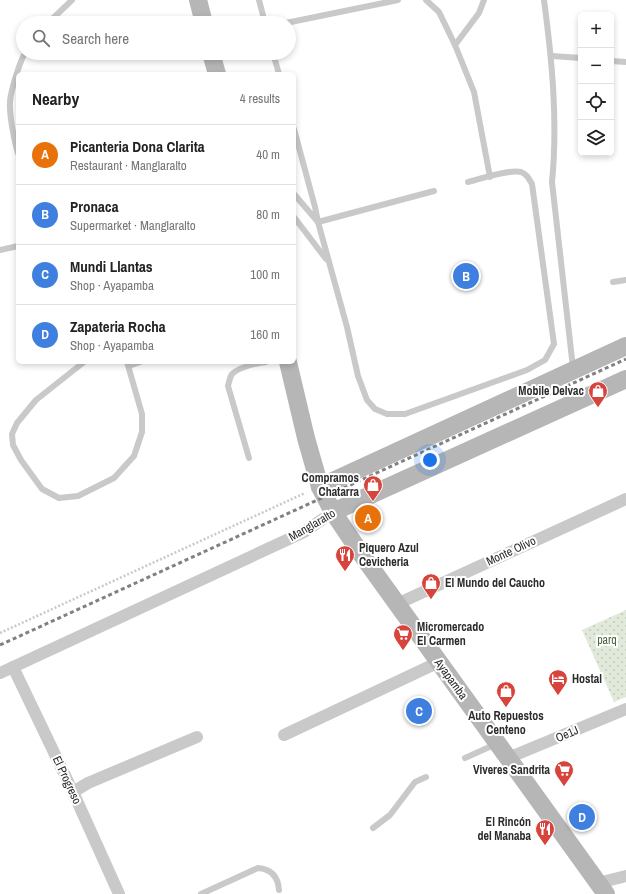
<!DOCTYPE html>
<meta charset="utf-8">
<style>
:root{--surface:#fff;--page:#f6f6f6;--text:#222;--muted:#767676;--line:#e0e0e0;--accent:#7c3aed}
body{margin:0;font-family:"Archivo Narrow",sans-serif;background:var(--page);color:var(--text)}
.controls{position:absolute;right:12px;top:12px;display:grid;overflow:hidden;border-radius:6px;box-shadow:0 2px 6px #0003}
.controls button{width:36px;height:36px;display:grid;place-items:center;padding:0;border:0;border-bottom:1px solid var(--line);background:var(--surface);color:var(--text);font:20px sans-serif}
.you{position:absolute;left:430px;top:460px;width:14px;height:14px;margin:-10px;border:3px solid #fff;border-radius:50%;background:#1a73e8;box-shadow:0 0 0 6px #1a73e833}
.badge{display:grid;place-items:center;width:26px;height:26px;border-radius:50%;background:var(--accent);color:#fff;font-size:13px;font-weight:700}
.pin{position:absolute;translate:-50% -50%;border:2px solid #fff;box-shadow:0 1px 4px #0006}
.list{margin:0;padding:0;list-style:none}
h2{display:flex;justify-content:space-between;align-items:center;height:52px;margin:0;padding:0 16px;font-size:17px}
h2 small{font-size:13px;font-weight:400;color:var(--muted)}
.list li{display:grid;grid-template-columns:26px 1fr auto;gap:12px;align-items:center;box-sizing:border-box;height:60px;padding:0 16px;border-top:1px solid var(--line)}
.list b{display:block;font-size:15px;white-space:nowrap}
.list p{margin:0;font-size:13px;white-space:nowrap;color:var(--muted)}
.list em{font-size:13px;font-style:normal;color:var(--muted)}
.icon{flex:none;width:22px;height:22px;fill:none;stroke:currentColor;stroke-width:2;stroke-linecap:round;stroke-linejoin:round}
.map{position:relative;flex:none;width:626px;height:894px;overflow:hidden}
.search{position:absolute;background:var(--surface);box-shadow:0 2px 6px #0003;left:16px;top:16px;width:280px;height:44px;display:flex;align-items:center;gap:10px;box-sizing:border-box;padding:0 14px;border-radius:22px;color:var(--muted);font-size:15px}
.panel{position:absolute;background:var(--surface);box-shadow:0 2px 6px #0003;left:16px;top:72px;width:280px;height:292px;border-radius:6px}
.map>svg:first-child{display:block}
.park{fill:url(#park-dots)}
.lines{fill:none;stroke-linecap:round;stroke-linejoin:round}
.path{stroke:#c9c9c9;stroke-width:2.5;stroke-dasharray:2 2;stroke-linecap:butt}
.service{stroke:#c9c9c9;stroke-width:6}
.minor{stroke:#c9c9c9;stroke-width:12}
.secondary{stroke:#b6b6b6;stroke-width:18}
.rail{stroke:#818181;stroke-width:3;stroke-dasharray:4 3;stroke-linecap:butt}
.labels{text-anchor:middle;dominant-baseline:central;stroke-width:4;stroke-linejoin:round;paint-order:stroke}
.poi-label{font-size:12px;font-weight:bold;fill:#2c2c2c;stroke:#fff;text-anchor:end}
.street-label{font-size:12px;fill:#2c2c2c;stroke:#fff}
.park-label{font-size:12px;fill:#4b643e;stroke:#fff}
</style>
<div class="map">
<svg width="626" height="894" viewBox="0 0 626 894">
<defs>
<pattern id="park-dots" width="8" height="8" patternUnits="userSpaceOnUse"><rect width="8" height="8" fill="#e1e9db"/><path d="M2 2h.1M6 6h.1" fill="none" stroke="#c1c8bc" stroke-width="1.8" stroke-linecap="round"/></pattern>
</defs>
<rect width="100%" height="100%" fill="#fff"/>
<polygon class="park" points="626,610 626,697 614,702 582,630"/>
<g class="lines">
<polyline class="path" points="0,633 305,493"/>
<g class="service">
<polyline points="259,0 265,23"/>
<polyline points="426,0 439,12 455,45 474,92 490,177"/>
<path d="M544,0c8,60 14,121 8,182l21,186"/>
<polyline points="48,23 72,0"/>
<polyline points="286,23 398,0"/>
<polyline points="455,45 479,13 484,0"/>
<polyline points="273,53 279,74"/>
<polyline points="552,56 581,58"/>
<polyline points="611,61 626,62"/>
<path d="M294,129l21,78 3,15 29,105 11,49 9,24 8,9 12,5h18l122,-44 18,-10 9,-16 -22,-160c-3,-5 -5,-10 -11,-12 -12,-3 -41,7 -53,10"/>
<path d="M18,153c-4,-13 -9,-39 -8,-52 1,-11 10,-40 15,-48"/>
<polyline points="294,194 318,222 434,191"/>
<polyline points="294,217 326,259"/>
<polyline points="0,250 18,246"/>
<polyline points="613,282 626,280"/>
<polyline points="84,362 36,400 17,423 12,434 13,445 21,460 42,489 59,498 78,496 114,478 134,456 142,432 142,414 127,362"/>
<polyline points="129,366 140,362"/>
<path d="M249,458l-21,-72c1,-4 2,-9 4,-12 7,-7 25,-11 34,-12"/>
<polyline points="465,758 496,744"/>
<polyline points="373,828 390,815 415,782 426,777"/>
<path d="M201,894l57,-26c14,1 20,9 21,22"/>
</g>
<g class="minor">
<polyline points="397,604 626,499"/>
<polyline points="13,667 73,792 119,894"/>
<polyline points="0,673 304,532 333,512"/>
<polyline points="284,735 439,662"/>
<polyline points="508,758 626,709"/>
<polyline points="73,792 88,783 197,737"/>
<polyline points="598,883 626,876"/>
</g>
<g class="secondary">
<polyline points="198,0 204,23"/>
<polyline points="211,53 217,74"/>
<polyline points="288,362 306,438 320,487 333,512 364,558 606,894"/>
<polyline points="320,487 626,346"/>
<polyline points="333,512 626,379"/>
</g>
<polyline class="rail" points="0,645 626,359"/>
</g>
<defs>
<symbol id="shop-pin" viewBox="-11 -11 22 30"><path d="M0 17L-7.5 6A9.5 9.5 0 1 1 7.5 6Z" fill="#d6443c" stroke="#fff"/><path d="M-5-2.5h2.3a2.7 3.5 0 0 1 5.4 0H5L5.5 6h-11ZM-1.5-2.5h3a1.5 2.3 0 0 0-3 0Z" fill="#fff"/></symbol>
<symbol id="restaurant-pin" viewBox="-11 -11 22 30"><path d="M0 17L-7.5 6A9.5 9.5 0 1 1 7.5 6Z" fill="#d6443c" stroke="#fff"/><path d="M-5-6h1v4h1v-4h1v4h1v-4h1v5L-1.5 .5V6h-2V.5L-5-1ZM5-6V6H3V1.5H1.5Q1.5-4 5-6Z" fill="#fff"/></symbol>
<symbol id="supermarket-pin" viewBox="-11 -11 22 30"><path d="M0 17L-7.5 6A9.5 9.5 0 1 1 7.5 6Z" fill="#d6443c" stroke="#fff"/><path d="M-6-5.5h2.5l.6 2H6L4.5 2H-2.5L-4.4-4H-6ZM-1.5 3.2a1.3 1.3 0 1 0 .1 0ZM3 3.2a1.3 1.3 0 1 0 .1 0Z" fill="#fff"/></symbol>
<symbol id="hotel-pin" viewBox="-11 -11 22 30"><path d="M0 17L-7.5 6A9.5 9.5 0 1 1 7.5 6Z" fill="#d6443c" stroke="#fff"/><path d="M-6-4.5h1.5V1H6V5H4.5V3h-9V5H-6ZM-4 0a1.8 1.8 0 1 1 3.6 0ZM.5 0V-2.5h3Q6-2.5 6 0Z" fill="#fff"/></symbol>
</defs>
<g fill-rule="evenodd">
<use href="#shop-pin" x="587" y="380" width="22" height="30"/>
<use href="#shop-pin" x="362" y="474" width="22" height="30"/>
<use href="#restaurant-pin" x="334" y="544" width="22" height="30"/>
<use href="#shop-pin" x="420" y="572" width="22" height="30"/>
<use href="#supermarket-pin" x="392" y="623" width="22" height="30"/>
<use href="#hotel-pin" x="547" y="668" width="22" height="30"/>
<use href="#shop-pin" x="495" y="680" width="22" height="30"/>
<use href="#supermarket-pin" x="553" y="759" width="22" height="30"/>
<use href="#restaurant-pin" x="534" y="818" width="22" height="30"/>
</g>
<g class="labels">
<g class="poi-label">
<text x="584" y="391">Mobile Delvac</text>
<text x="359" y="478">Compramos<tspan x="359" dy="14">Chatarra</tspan></text>
<text x="359" y="548" text-anchor="start">Piquero Azul<tspan x="359" dy="14">Cevicheria</tspan></text>
<text x="445" y="583" text-anchor="start">El Mundo del Caucho</text>
<text x="417" y="627" text-anchor="start">Micromercado<tspan x="417" dy="14">El Carmen</tspan></text>
<text x="572" y="679" text-anchor="start">Hostal</text>
<text x="506" y="716" text-anchor="middle">Auto Repuestos<tspan x="506" dy="14">Centeno</tspan></text>
<text x="550" y="770">Viveres Sandrita</text>
<text x="531" y="822">El Rincón<tspan x="531" dy="14">del Manaba</tspan></text>
</g>
<g class="street-label">
<text transform="translate(312 525) rotate(-30)">Manglaralto</text>
<text transform="translate(511 551) rotate(-25)">Monte Olivo</text>
<text transform="translate(451 679) rotate(54)">Ayapamba</text>
<text transform="translate(567 734) rotate(-23)">Oe1J</text>
<text transform="translate(67 780) rotate(65)">El Progreso</text>
</g>
<g class="park-label">
<text x="607" y="640">parq</text>
</g>
</g>
</svg>
<div class="controls">
<button>+</button>
<button>−</button>
<button><svg class="icon" aria-label="locate" viewBox="0 0 24 24"><circle cx="12" cy="12" r="6"/><path d="M12 2v4M12 18v4M2 12h4M18 12h4"/></svg></button>
<button><svg class="icon" aria-label="layers" viewBox="0 0 24 24"><path d="M12 4l9 5-9 5-9-5zM3 14l9 5 9-5"/></svg></button>
</div>
<div class="you"></div>
<div class="pin badge" style="left:368px;top:518px;background:#e8710a">A</div>
<div class="pin badge" style="left:466px;top:276px;background:#3f7fe0">B</div>
<div class="pin badge" style="left:419px;top:711px;background:#3f7fe0">C</div>
<div class="pin badge" style="left:582px;top:817px;background:#3f7fe0">D</div>
<div class="search"><svg class="icon" aria-label="search" viewBox="0 0 24 24"><circle cx="10" cy="10" r="6"/><path d="M15 15l6 6"/></svg>Search here</div>
<section class="panel">
<h2>Nearby<small>4 results</small></h2>
<ul class="list">
<li><span class="badge" style="background:#e8710a">A</span><div><b>Picanteria Dona Clarita</b><p>Restaurant · Manglaralto</p></div><em>40 m</em></li>
<li><span class="badge" style="background:#3f7fe0">B</span><div><b>Pronaca</b><p>Supermarket · Manglaralto</p></div><em>80 m</em></li>
<li><span class="badge" style="background:#3f7fe0">C</span><div><b>Mundi Llantas</b><p>Shop · Ayapamba</p></div><em>100 m</em></li>
<li><span class="badge" style="background:#3f7fe0">D</span><div><b>Zapateria Rocha</b><p>Shop · Ayapamba</p></div><em>160 m</em></li>
</ul>
</section>
</div>
